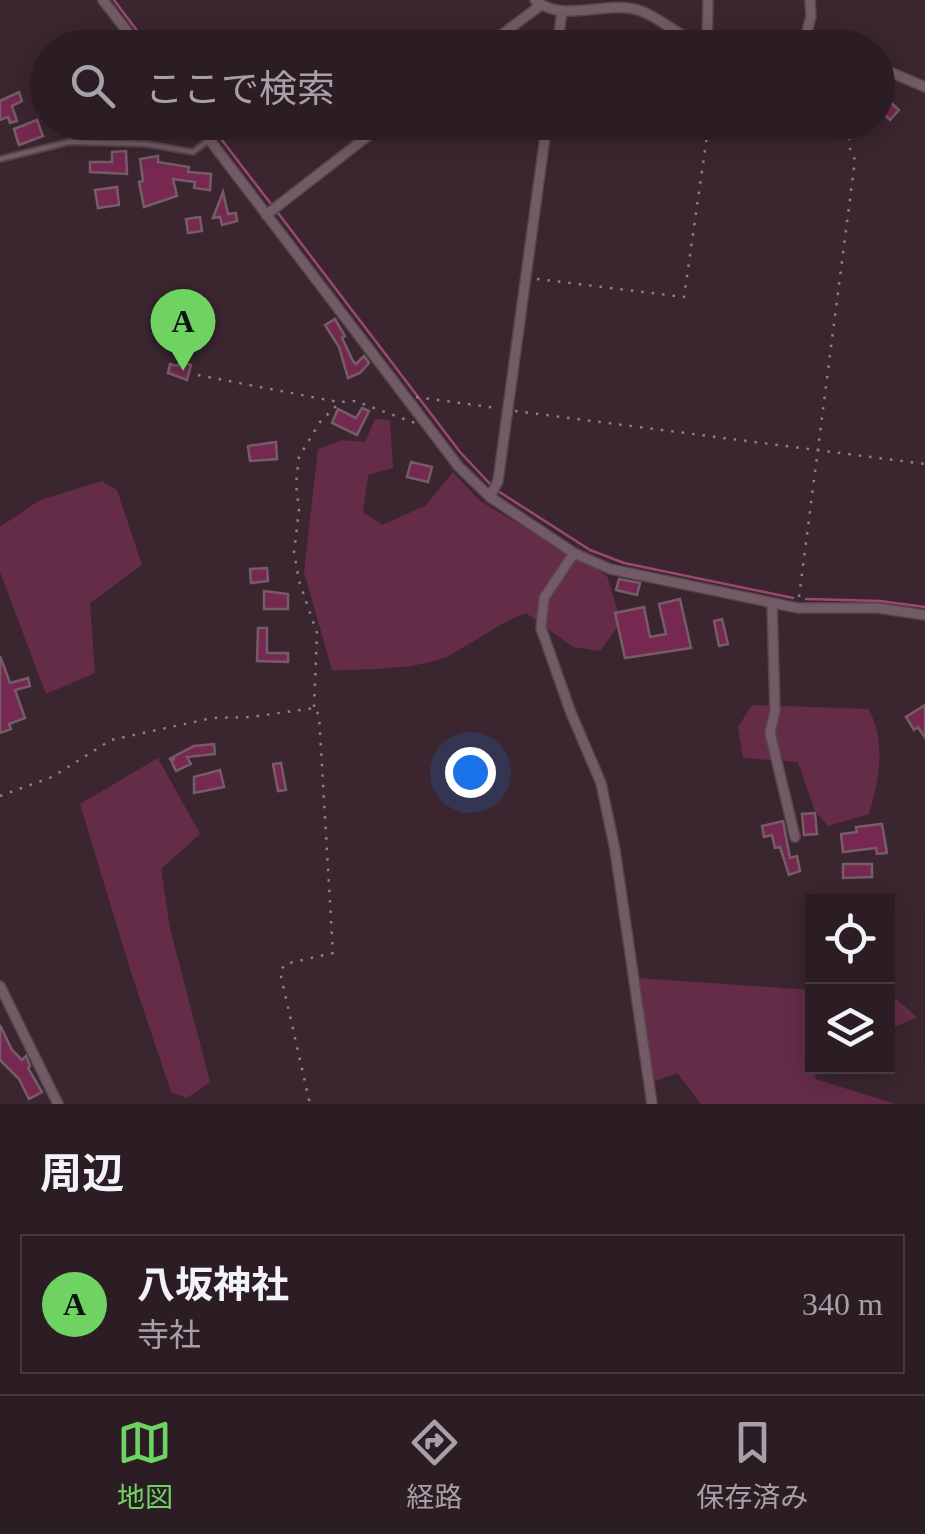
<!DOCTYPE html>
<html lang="ja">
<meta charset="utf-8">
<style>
:root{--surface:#2c1c23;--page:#34252b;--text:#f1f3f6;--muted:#a6a1a6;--line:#483a41;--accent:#6ed360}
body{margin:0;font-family:"Times New Roman","Noto Sans JP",serif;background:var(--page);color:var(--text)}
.controls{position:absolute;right:30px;bottom:30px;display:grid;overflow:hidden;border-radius:0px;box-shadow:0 5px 25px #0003}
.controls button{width:90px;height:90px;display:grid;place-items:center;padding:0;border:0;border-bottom:2px solid var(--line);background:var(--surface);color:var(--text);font:50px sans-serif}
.you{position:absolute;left:470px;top:772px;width:35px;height:35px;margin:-25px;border:8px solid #fff;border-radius:50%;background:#1a73e8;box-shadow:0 0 0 15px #1a73e833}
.badge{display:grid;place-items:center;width:65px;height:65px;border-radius:50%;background:var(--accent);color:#111;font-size:32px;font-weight:700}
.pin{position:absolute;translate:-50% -82px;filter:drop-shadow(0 2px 5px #0008)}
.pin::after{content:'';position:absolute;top:52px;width:35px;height:30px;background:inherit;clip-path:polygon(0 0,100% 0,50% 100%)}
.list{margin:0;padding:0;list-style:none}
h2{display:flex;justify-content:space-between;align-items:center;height:130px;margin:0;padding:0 40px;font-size:42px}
h2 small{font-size:32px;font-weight:400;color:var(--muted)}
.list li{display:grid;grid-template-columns:65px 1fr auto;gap:30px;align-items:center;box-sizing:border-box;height:140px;margin:0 20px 20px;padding:0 20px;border:2px solid var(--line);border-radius:0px}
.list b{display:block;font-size:38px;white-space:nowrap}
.list p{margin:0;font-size:32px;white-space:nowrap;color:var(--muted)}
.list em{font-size:32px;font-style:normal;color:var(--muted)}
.icon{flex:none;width:55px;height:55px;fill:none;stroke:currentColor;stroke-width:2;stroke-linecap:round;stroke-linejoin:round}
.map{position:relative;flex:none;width:925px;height:1104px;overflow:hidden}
.search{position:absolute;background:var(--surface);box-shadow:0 5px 25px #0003;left:30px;right:30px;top:30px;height:110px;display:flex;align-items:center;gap:25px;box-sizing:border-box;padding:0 35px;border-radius:55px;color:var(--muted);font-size:38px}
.sheet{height:290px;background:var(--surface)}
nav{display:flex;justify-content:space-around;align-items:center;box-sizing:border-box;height:140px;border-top:2px solid var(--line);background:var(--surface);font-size:28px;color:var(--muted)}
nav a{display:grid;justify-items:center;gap:5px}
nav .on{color:var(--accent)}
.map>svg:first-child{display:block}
.green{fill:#652c48}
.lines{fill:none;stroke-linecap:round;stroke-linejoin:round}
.stream{stroke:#9a4871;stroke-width:2.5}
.building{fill:#762851;stroke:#755d67;stroke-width:2.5}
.service-casing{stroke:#56454c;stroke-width:8}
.minor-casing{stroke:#56454c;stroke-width:12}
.path{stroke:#907f86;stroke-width:2.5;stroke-dasharray:2.5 8;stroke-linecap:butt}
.service{stroke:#735b65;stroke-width:4}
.minor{stroke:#735b65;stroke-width:9}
</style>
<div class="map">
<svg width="925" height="1104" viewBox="0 0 925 1104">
<rect width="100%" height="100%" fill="#3b262f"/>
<g class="green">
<path d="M375,419l15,1 3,48 -25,7 -5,37 19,13 43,-19 28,-34 27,29 127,75 14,46 -21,29 -27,-4 -47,-34c-28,10 -49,28 -76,42 -25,14 -89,15 -118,15l-28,-98 14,-123 24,-9 23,2z"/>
<polygon points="102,481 117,490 142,565 90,603 95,673 46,694 0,572 0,527 40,500"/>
<path d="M752,705l116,4c19,32 11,71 1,105l-41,12 -13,-15 -17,-49 -55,-4 -5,-31z"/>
<polygon points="158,758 200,834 161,869 170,928 210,1082 187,1098 171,1092 130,969 80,804"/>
<polygon points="638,978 812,990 812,1066 816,1079 895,1104 701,1104 677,1073 651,1083"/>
<polygon points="888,997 895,998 917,1017 888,1030"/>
</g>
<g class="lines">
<g class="stream">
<polyline points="114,0 150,48"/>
<polyline points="208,122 271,204"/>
<polyline points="278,213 460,452 492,486"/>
<polyline points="498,491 590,550 624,563 793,598"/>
<polyline points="806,599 880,601 925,607"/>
</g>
</g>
<g class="building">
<polygon points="19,92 22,101 12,106 17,121 10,123 8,117 0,120 0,101"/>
<polygon points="887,99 899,110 890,120 878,108"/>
<polygon points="37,120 43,136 19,145 14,129"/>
<polygon points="99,122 106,122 106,127 125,132 125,138 97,133"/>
<polygon points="126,151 127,174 90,172 90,162 112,162 112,152"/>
<polygon points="158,156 158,162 189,167 188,172 211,174 210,190 194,188 195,182 173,179 177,196 144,207 139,182 143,181 140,159"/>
<polygon points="117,187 119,205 98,208 95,190"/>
<polygon points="223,192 228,214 236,213 237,221 222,225 220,217 213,218"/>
<polygon points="200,217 202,231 188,233 186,219"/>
<polygon points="335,319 345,336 342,338 353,361 356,364 364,356 369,363 360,373 348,378 339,347 325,325"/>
<polygon points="179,362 191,365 187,380 168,373 170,364 178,366"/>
<polygon points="362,408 369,411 357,435 332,423 338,409 356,418"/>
<polygon points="276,442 277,459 250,461 248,446"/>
<polygon points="411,462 432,467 428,482 407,477"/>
<polygon points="267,568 268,581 251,583 250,569"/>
<polygon points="619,579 640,583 637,595 616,590"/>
<polygon points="264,591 288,594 288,609 264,609"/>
<polygon points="680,599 691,648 625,658 615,613 644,607 650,637 666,634 659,604"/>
<polygon points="722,619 728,644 719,646 714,621"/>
<polygon points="258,628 267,628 267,653 288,653 288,662 257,661"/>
<polygon points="0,656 10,683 28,678 30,686 15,690 25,718 9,724 11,729 0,733"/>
<polygon points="925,705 925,738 918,727 914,730 906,717"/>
<polygon points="214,744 215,754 187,757 191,764 176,771 171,760 175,759 169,759 194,746"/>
<polygon points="281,763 286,790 278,791 273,764"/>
<polygon points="220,770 224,787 194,793 194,777"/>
<polygon points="815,813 817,834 804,835 802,814"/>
<polygon points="783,821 790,858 797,856 800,871 789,875 780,847 775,848 772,835 764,837 762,826"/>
<polygon points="882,824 887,853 877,854 876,848 843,852 841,834 857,832 856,827"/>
<polygon points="843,864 872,864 872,877 843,878"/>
<polygon points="0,1025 12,1050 22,1060 26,1056 30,1066 28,1068 42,1092 29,1099 19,1079 0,1060"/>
</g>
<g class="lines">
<defs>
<polyline id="service" points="0,159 69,142 146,144 193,152 209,140"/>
<g id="minor">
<polyline points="103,0 140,48"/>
<path d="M535,0c28,24 70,0 103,10 23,7 44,30 71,38"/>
<polyline points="707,47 708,0"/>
<polyline points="484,48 541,5"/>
<polyline points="557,48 562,11"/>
<polyline points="803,48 811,16 810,0"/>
<polyline points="878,67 925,87"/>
<polyline points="196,122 459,467 490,497 574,553 610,569 798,608 878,608 925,615"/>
<polyline points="266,215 386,122"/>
<polyline points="490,497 498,481 547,122"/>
<polyline points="574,553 544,598 541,628 571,713 601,783 615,850 652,1104"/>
<polyline points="772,603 775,711 770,733 795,837"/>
<polyline points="0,986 58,1104"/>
</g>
</defs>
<use href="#service" class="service-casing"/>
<use href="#minor" class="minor-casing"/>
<g class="path">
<polyline points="537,279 684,297 709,122"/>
<polyline points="198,375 338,402"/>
<polyline points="416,397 497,408"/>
<polyline points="515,411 925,464"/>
<polyline points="799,597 855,160 848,144 853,122"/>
<polyline points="314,707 317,633 299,581 294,552 299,510 296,484 299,457 320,422 340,402 355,401 415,423"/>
<polyline points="0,796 52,777 111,740 212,718 251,717 314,708 319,715 333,953 285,964 280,972 310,1104"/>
</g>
<use href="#service" class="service"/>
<use href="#minor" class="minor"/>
</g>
</svg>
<div class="controls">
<button><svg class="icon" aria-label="locate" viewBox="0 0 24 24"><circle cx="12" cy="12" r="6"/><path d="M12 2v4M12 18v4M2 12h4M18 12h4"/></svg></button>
<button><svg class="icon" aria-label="layers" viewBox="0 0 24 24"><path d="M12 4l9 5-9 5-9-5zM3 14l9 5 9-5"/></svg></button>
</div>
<div class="you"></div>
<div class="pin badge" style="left:183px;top:371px">A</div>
<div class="search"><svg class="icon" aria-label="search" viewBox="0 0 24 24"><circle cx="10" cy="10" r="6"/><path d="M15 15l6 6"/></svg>ここで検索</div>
</div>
<section class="sheet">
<h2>周辺<small></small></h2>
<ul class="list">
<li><span class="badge">A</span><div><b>八坂神社</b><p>寺社</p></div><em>340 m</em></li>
</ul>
</section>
<nav>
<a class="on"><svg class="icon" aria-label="map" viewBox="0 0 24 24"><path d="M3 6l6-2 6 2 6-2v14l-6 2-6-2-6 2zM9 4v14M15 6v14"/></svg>地図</a>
<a><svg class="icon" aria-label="directions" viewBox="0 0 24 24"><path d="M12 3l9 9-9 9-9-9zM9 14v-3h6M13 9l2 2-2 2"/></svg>経路</a>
<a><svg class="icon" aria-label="saved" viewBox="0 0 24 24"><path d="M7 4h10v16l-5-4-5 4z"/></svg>保存済み</a>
</nav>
